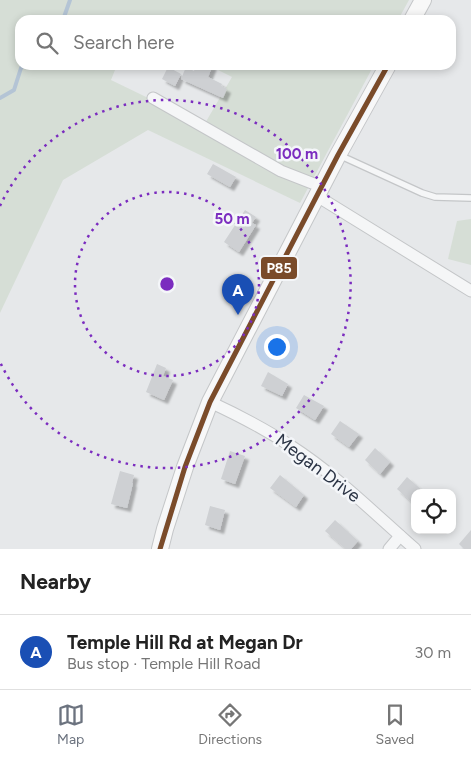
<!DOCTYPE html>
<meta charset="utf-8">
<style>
:root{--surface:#fff;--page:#f2f2f2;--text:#222;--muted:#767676;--line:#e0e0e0;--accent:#6c737f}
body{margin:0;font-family:Figtree,sans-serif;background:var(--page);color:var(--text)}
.controls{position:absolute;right:15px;bottom:15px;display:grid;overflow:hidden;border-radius:10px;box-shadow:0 2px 8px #0003}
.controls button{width:45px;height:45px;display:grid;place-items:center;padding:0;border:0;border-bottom:1px solid var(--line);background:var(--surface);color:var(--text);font:25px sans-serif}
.you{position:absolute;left:276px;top:346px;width:18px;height:18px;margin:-12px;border:4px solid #fff;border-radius:50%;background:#1a73e8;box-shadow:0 0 0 8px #1a73e833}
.badge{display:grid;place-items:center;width:32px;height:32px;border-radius:50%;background:var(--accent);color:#fff;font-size:16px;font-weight:700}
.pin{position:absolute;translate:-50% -41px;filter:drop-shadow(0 1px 2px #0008)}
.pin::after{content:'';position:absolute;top:26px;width:18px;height:15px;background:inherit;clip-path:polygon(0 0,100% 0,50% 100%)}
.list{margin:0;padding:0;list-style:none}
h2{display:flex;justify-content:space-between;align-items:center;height:65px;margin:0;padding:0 20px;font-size:21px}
h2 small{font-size:16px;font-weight:400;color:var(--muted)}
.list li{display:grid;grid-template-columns:32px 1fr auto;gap:15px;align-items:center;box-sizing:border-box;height:75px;padding:0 20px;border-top:1px solid var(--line)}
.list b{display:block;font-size:19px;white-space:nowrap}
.list p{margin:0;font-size:16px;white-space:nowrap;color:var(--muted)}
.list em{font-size:16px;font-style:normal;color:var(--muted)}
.icon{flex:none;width:28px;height:28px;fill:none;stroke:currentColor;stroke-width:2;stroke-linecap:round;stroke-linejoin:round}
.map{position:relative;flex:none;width:471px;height:549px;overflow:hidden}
.search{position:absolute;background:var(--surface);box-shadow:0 2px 8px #0003;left:15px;right:15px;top:15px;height:55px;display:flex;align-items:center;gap:12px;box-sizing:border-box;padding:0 18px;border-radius:15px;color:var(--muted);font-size:19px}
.sheet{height:140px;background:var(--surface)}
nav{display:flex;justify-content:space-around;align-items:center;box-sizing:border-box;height:70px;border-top:1px solid var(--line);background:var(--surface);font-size:14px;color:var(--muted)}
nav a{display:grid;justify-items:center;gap:2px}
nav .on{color:var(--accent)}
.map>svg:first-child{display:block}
.green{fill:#d6ded6}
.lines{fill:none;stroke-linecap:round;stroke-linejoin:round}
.stream{stroke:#b4c4d5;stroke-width:4}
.building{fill:#ced0d3;filter:url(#shadow)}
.lane-casing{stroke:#c4c6c8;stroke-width:8}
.street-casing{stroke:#c4c6c8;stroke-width:13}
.secondary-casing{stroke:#c4c6c8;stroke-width:18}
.lane{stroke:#f5f6f7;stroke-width:5.5}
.street{stroke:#f5f6f7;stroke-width:11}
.secondary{stroke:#f8f8f8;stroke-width:16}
.bus-1-casing{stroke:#f4f6f9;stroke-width:9}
.bus-1{stroke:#7a4b2a;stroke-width:5}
.ring{fill:none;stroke:#7b2cbf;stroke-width:2.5;stroke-dasharray:2.5 5}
.labels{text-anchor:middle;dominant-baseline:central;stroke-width:5;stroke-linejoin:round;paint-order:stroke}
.street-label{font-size:18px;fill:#2b3445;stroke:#f4f6f9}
.centre{fill:#7b2cbf;stroke:#f4f6f9;stroke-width:2.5}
.ring-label{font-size:15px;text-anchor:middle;font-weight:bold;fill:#7b2cbf;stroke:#f4f6f9;stroke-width:5;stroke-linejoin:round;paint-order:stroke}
.line-badge{stroke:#f4f6f9;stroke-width:2}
.badge-label{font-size:14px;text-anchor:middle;font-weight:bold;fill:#fff}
</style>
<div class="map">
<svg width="471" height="549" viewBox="0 0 471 549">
<defs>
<filter id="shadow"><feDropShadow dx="4" dy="4" stdDeviation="1" flood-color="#0004"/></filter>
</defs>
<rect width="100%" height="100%" fill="#e6e8ea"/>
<g class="green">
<polygon points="0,0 409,0 398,20 20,20 20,65 117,65 111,80 204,125 232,77 208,65 374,65 300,203 148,130 63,180 0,313"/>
<polygon points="471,219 471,265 448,259 457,221"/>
</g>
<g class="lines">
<g class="stream">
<polyline points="63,20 70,0"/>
<polyline points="0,98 14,90 21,68 24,65"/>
</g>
</g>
<g class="building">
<polygon points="196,65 213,65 208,77 222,84 221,86 227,89 223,98 181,79 186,67 194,71"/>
<polygon points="168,67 181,74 175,86 162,79"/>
<polygon points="213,164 236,177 230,187 207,174"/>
<polygon points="245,210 256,217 252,223 256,225 239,252 224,242"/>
<polygon points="157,364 166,368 163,376 173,380 164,400 146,392"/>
<polygon points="268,372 288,384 282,396 261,386"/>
<polygon points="304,395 324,406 315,420 296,408"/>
<polygon points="340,421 359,434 349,447 331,434"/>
<polygon points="375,448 390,462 380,474 365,460"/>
<polygon points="230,451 245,456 235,484 221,479"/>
<polygon points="120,471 134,475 132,483 133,483 127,508 111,504"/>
<polygon points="280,475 304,495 296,507 270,488"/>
<polygon points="407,477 425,493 415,493 415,505 397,489"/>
<polygon points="210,506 225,510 220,530 205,525"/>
<polygon points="335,520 358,541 351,549 346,549 325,531"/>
<polygon points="471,530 471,549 464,549 459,544"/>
</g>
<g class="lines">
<defs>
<polyline id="lane" points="339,155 422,193 435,197 471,198"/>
<g id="street">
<polyline points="153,98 281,171 322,187"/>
<polyline points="317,196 471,291"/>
<path d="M210,402c28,13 55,27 81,44 45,29 84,68 124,103"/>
<polyline points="389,549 400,536"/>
</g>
<g id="secondary">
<polyline points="412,20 423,0"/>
<polyline points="160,549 165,529 185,467 210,402 338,155 388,65"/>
</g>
</defs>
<use href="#lane" class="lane-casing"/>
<use href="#street" class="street-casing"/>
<use href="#secondary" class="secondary-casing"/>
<use href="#lane" class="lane"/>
<use href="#street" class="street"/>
<use href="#secondary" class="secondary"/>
<defs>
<polyline id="bus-1" points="160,549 185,467 210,402 338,155 388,65"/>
</defs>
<use href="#bus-1" class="bus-1-casing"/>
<use href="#bus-1" class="bus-1"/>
</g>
<g class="ring">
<circle cx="167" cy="284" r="92"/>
<path d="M0 206A184 184 0 1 1 0 362"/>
</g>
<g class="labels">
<g class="street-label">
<text transform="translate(318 468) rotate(37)">Megan Drive</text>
</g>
</g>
<circle cx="167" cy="284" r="8" class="centre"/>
<g class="ring-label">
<text x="297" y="159">100 m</text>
<text x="232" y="224">50 m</text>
</g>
<rect class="line-badge" x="260" y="256" width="38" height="24" rx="5" fill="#7a4b2a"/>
<g class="badge-label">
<text x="279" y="273">P85</text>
</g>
</svg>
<div class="controls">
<button><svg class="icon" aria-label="locate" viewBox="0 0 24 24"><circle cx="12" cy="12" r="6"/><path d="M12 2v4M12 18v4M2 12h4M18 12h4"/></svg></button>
</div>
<div class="you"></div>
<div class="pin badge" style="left:238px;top:315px;background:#1a4fb4">A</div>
<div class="search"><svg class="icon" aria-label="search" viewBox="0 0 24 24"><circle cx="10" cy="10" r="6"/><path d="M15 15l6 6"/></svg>Search here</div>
</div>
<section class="sheet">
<h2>Nearby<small></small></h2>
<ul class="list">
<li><span class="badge" style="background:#1a4fb4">A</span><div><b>Temple Hill Rd at Megan Dr</b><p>Bus stop · Temple Hill Road</p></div><em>30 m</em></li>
</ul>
</section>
<nav>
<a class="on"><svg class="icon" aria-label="map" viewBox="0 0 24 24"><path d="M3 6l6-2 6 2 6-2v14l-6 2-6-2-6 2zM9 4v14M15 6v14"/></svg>Map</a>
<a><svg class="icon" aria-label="directions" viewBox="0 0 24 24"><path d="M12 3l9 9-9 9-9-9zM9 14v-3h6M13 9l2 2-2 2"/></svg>Directions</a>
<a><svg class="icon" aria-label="saved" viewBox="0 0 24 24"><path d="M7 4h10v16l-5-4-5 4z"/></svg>Saved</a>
</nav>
